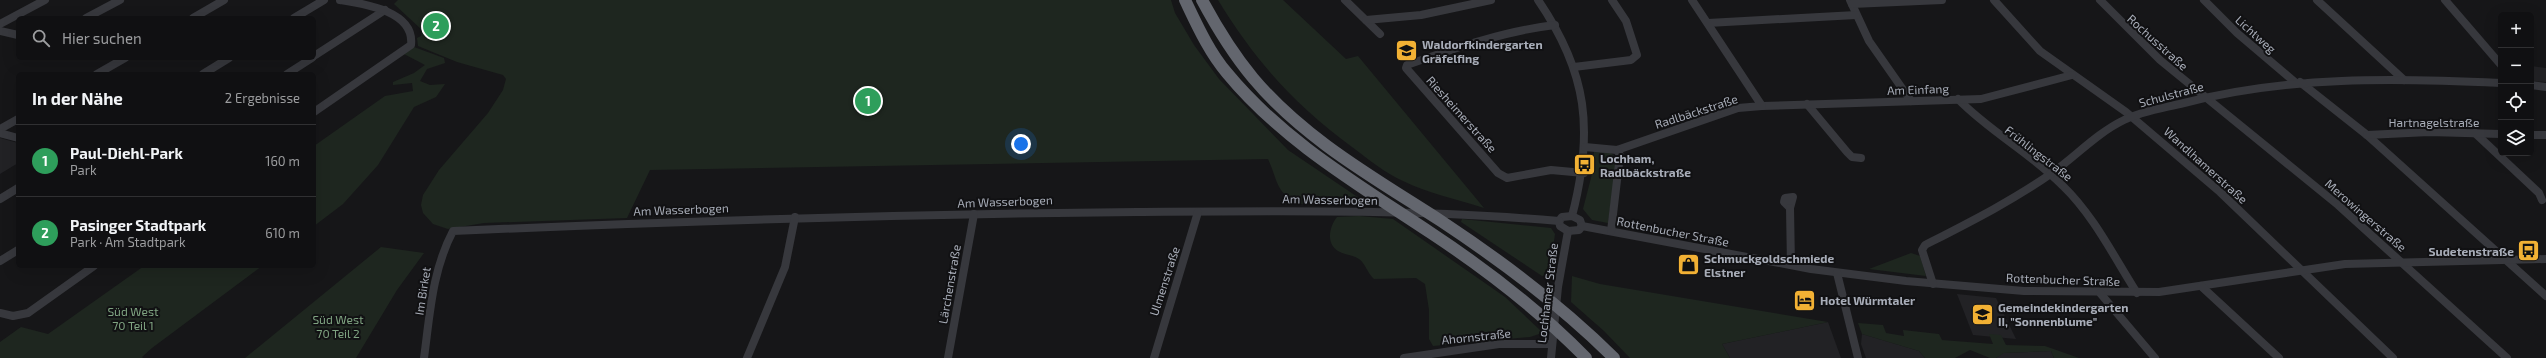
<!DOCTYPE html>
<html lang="de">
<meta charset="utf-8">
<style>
:root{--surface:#101012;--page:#19191b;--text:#f1f3f6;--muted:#9c9d9f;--line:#303032;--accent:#1a73e8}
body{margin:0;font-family:"Exo 2",sans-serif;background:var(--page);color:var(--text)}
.controls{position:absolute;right:12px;top:12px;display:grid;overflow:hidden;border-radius:6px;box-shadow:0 4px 16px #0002}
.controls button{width:36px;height:36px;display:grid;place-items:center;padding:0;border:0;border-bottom:1px solid var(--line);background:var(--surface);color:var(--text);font:20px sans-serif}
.you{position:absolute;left:1021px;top:144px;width:14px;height:14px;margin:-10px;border:3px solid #fff;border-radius:50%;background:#1a73e8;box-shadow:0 0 0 6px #1a73e833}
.badge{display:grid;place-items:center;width:26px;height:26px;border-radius:50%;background:var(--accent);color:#fff;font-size:13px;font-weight:700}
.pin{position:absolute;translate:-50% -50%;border:2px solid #fff;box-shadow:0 1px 4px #0006}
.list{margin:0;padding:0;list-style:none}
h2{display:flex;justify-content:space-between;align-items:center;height:52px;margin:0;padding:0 16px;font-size:17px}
h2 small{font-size:13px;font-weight:400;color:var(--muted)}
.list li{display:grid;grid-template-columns:26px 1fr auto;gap:12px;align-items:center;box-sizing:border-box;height:72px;padding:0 16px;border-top:1px solid var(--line)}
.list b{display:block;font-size:15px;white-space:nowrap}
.list p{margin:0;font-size:13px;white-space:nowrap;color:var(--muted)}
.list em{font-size:13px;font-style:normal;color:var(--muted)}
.icon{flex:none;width:22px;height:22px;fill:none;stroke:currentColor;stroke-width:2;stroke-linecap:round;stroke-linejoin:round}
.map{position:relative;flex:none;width:2546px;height:358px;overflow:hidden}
.search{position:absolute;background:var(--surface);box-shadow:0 4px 16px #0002;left:16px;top:16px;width:300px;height:44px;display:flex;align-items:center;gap:10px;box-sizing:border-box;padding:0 14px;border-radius:6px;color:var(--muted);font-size:15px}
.panel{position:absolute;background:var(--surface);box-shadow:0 4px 16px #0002;left:16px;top:72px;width:300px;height:196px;border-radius:6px}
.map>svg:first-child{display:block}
.built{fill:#222225}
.green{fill:#1e261f}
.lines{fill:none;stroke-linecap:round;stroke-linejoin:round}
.minor{stroke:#37383d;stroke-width:8}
.highway{stroke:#63666e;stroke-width:12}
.labels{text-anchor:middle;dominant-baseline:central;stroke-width:4;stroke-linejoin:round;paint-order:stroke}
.street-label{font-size:12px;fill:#a8adb8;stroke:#111113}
.poi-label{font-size:12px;font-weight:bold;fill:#a8adb8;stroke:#111113;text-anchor:start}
.park-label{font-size:12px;fill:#7fa381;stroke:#111113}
</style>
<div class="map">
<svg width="2546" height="358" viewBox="0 0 2546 358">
<rect width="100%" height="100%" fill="#161618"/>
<g class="built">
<polygon points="2531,66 2546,68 2546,82 2531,81"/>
<polygon points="0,138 18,143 18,163 0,174"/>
<polygon points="1957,294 1996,298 2016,339 1973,335"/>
<polygon points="1828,322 1841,358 1730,358 1722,344"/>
<polygon points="1862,334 1919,351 1925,358 1866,358 1861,344"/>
<polygon points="2051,351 2054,358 1996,358 2003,353"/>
</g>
<g class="green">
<path d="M398,0h773l4,13 19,32 25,34 69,71 77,52 -64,2c-26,-10 -23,-24 -33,-45l-618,11 -23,48 -143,5 -36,6 -15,-5 -10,-11 -2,-8 2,-10 16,-25 49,-57 15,-23 3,-11 -3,-4 -46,-13 -39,-16 -1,-8 4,-2 1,-6 -28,-26z"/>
<path d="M1218,0h65l63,59 12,-3 126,152c-27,-9 -57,-15 -81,-27 -18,-8 -35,-22 -51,-34 -58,-43 -96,-85 -134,-147z"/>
<polygon points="414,47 444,58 445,63 427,69 420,81 430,85 445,84 436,97 414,107 378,165 343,204 314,226 314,146 385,96 413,91 412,83 393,85 393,82 414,73 425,65 404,54"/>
<polygon points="1598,151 1611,153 1617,159 1608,223 1592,220 1583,209 1592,174 1594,152"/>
<path d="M1359,216l34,3 112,78 36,34 -2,3 -9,3 -97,9 -4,-7v-29l-4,-26 -9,-6 -42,1c-7,-6 -8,-15 -15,-20 -6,-4 -14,-4 -21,-8 -12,-7 -9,-24 -1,-34z"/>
<polygon points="1462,219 1551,228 1555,234 1550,269 1546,275 1542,276 1461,222"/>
<polygon points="381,247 424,253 397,290 356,358 245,358"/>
<polygon points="1911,253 1920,256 1926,276 1869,269"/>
<polygon points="144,266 262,266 152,348 142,357 143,358 0,358 0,342 21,327 48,334"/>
<polygon points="1572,276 1600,284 1828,322 1722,344 1730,358 1630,358 1604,331 1571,302"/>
<polygon points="1858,323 1883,325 1886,333 1904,336 1903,330 1939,334 1942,340 1993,344 1989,334 2001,335 2006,345 2045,346 2079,358 2054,358 2051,351 2004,353 1996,358 1990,358 1970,350 1955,358 1925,358 1919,351 1862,334"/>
</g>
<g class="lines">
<g class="minor">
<polyline points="1345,0 1380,34"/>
<path d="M1538,0c50,73 56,131 34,216"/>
<polyline points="1850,0 1869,41 1911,101"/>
<polyline points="1994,0 2040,51 2126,112 2220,192 2393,358"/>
<polyline points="2100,0 2160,60 2338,205 2507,358"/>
<polyline points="2204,0 2237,33 2296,83"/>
<polyline points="2317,0 2404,80"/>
<polyline points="2445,0 2501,65"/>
<polyline points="1852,4 1942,0"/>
<polyline points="86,18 120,0"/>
<polyline points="193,18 224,0"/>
<polyline points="294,18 324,0"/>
<polyline points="1366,20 1421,15 1491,0"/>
<polyline points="1708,23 1856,15"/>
<polyline points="0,24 45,0"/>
<path d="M1555,25c-51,6 -99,23 -148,40l-1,3 92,105 9,5 44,-8 33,3"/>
<polyline points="0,31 18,35"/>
<polyline points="314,56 385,10"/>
<polyline points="1574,67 1631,60 1637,55 1626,21 1612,0"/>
<polyline points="97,74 125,58"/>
<polyline points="203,74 229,58"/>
<polyline points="287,74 312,58"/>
<polyline points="2300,82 2367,135 2546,296"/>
<polyline points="2531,85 2546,87"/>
<path d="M1958,99c32,33 73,54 105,87 31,30 51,71 74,107"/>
<polyline points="1807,104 1847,152 1852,157 1861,158"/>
<polyline points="1762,106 1981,99 2072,75"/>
<path d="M314,112l97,-67c4,-34 -46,-41 -71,-45"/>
<polyline points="0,129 18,119"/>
<polyline points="0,133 18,138"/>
<polyline points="2475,133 2539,193 2542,200"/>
<polyline points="2367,135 2429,132 2501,134"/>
<polyline points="2531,135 2546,135"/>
<polyline points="1585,147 1617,150 1738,108 1762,106 1692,0"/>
<polygon points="1793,197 1790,208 1784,202 1785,198"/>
<polyline points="0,199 18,188"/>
<polyline points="1790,208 1791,265"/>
<polyline points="1559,221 1562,217 1572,216 1580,220 1582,226"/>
<polyline points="1559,221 1560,226 1568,231 1579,230 1582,226"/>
<polyline points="1582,226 1811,269 1906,281 2024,291 2159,292 2345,264 2546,259"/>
<polyline points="1611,231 1620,155 1617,150"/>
<polyline points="0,261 18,250"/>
<polyline points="1837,273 1858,358"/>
<path d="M1933,284l-11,-34 3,-5c43,-22 87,-44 127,-72 24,-17 45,-40 72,-53 18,-9 40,-12 60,-17 104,-27 210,-25 317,-20"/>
<polyline points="2201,286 2279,358"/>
<polyline points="2100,293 2155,358"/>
<polyline points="0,313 13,316 28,313 94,266"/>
<path d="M424,358c6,-44 8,-87 29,-127 228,-10 456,-17 684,-19 141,-1 281,-3 422,9"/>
<polyline points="747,358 785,267 795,217"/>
<polyline points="948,358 974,214"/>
<polyline points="1154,358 1198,212"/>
<polyline points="1404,358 1499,344 1552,344"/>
<polyline points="1551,358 1558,287 1568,231"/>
</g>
<g class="highway">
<path d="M1185,0c12,25 24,52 42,73 56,68 132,112 204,160 56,37 108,77 155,125"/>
<path d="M1202,0c15,28 31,54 51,78 51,61 123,101 188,143 62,41 120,84 173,137"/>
</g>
</g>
<defs>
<symbol id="school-square" viewBox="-11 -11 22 22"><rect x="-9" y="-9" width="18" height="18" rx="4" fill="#f2b134" stroke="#111113"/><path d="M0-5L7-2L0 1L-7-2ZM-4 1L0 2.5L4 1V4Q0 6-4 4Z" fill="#111"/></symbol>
<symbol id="bus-square" viewBox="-11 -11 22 22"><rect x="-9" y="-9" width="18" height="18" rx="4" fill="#f2b134" stroke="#111113"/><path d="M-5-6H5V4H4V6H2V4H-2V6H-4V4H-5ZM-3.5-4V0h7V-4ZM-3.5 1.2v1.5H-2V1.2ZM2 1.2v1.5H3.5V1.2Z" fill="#111"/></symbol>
<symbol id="shop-square" viewBox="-11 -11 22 22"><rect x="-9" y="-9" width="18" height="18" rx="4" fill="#f2b134" stroke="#111113"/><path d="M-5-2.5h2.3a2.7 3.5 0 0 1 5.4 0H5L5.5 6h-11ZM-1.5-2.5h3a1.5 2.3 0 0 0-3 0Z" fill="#111"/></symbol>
<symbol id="hotel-square" viewBox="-11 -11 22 22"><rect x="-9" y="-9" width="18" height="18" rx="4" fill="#f2b134" stroke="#111113"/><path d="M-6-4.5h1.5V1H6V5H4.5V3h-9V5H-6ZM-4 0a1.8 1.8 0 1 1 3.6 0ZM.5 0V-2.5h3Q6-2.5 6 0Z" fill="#111"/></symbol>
</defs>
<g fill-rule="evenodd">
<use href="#school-square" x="1394" y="38" width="25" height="25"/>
<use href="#bus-square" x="1572" y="152" width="25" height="25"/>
<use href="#bus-square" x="2516" y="238" width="25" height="25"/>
<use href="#shop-square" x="1676" y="252" width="25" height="25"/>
<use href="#hotel-square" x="1792" y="288" width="25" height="25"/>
<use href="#school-square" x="1970" y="302" width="25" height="25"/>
</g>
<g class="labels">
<g class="street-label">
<text transform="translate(2256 34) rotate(42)">Lichtweg</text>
<text transform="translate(2158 42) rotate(42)">Rochusstraße</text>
<text transform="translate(1918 89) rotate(-2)">Am Einfang</text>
<text transform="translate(2171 94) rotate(-15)">Schulstraße</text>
<text transform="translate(1696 111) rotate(-18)">Radlbäckstraße</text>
<text transform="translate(1462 114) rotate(48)">Riesheimerstraße</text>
<text x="2434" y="122">Hartnagelstraße</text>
<text transform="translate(2039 153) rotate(38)">Frühlingstraße</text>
<text transform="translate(2206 165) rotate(42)">Wandlhamerstraße</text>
<text transform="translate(1330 199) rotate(1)">Am Wasserbogen</text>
<text transform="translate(1005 201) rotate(-2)">Am Wasserbogen</text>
<text transform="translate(681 209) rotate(-2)">Am Wasserbogen</text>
<text transform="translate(2366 215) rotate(41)">Merowingerstraße</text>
<text transform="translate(1673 231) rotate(11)">Rottenbucher Straße</text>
<text transform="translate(2063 279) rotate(2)">Rottenbucher Straße</text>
<text transform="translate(1164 281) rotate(-72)">Ulmenstraße</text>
<text transform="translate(949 284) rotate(-80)">Lärchenstraße</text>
<text transform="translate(422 291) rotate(-81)">Im Birket</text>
<text transform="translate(1547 293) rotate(-83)">Lochhamer Straße</text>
<text transform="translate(1476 336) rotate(-6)">Ahornstraße</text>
</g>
<g class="poi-label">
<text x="1422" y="44">Waldorfkindergarten<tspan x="1422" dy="14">Gräfelfing</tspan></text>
<text x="1600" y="158">Lochham,<tspan x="1600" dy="14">Radlbäckstraße</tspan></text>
<text x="2514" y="251" text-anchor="end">Sudetenstraße</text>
<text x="1704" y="258">Schmuckgoldschmiede<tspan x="1704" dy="14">Elstner</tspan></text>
<text x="1820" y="300">Hotel Würmtaler</text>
<text x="1998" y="307">Gemeindekindergarten<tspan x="1998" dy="14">II, "Sonnenblume"</tspan></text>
</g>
<g class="park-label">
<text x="133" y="311">Süd West<tspan x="133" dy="14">70 Teil 1</tspan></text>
<text x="338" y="319">Süd West<tspan x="338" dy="14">70 Teil 2</tspan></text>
</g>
</g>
</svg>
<div class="controls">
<button>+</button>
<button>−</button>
<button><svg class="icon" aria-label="locate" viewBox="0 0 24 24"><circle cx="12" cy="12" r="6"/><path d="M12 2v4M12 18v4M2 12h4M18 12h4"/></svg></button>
<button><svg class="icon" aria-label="layers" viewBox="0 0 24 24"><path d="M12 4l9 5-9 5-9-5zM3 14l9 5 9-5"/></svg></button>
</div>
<div class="you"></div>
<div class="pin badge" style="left:868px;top:101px;background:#2e9e5b">1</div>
<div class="pin badge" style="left:436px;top:26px;background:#2e9e5b">2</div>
<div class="search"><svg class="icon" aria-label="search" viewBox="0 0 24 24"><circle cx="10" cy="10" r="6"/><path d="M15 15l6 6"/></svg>Hier suchen</div>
<section class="panel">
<h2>In der Nähe<small>2 Ergebnisse</small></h2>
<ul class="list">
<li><span class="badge" style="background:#2e9e5b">1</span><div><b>Paul-Diehl-Park</b><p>Park</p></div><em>160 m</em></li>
<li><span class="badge" style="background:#2e9e5b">2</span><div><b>Pasinger Stadtpark</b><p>Park · Am Stadtpark</p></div><em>610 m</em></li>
</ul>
</section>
</div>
